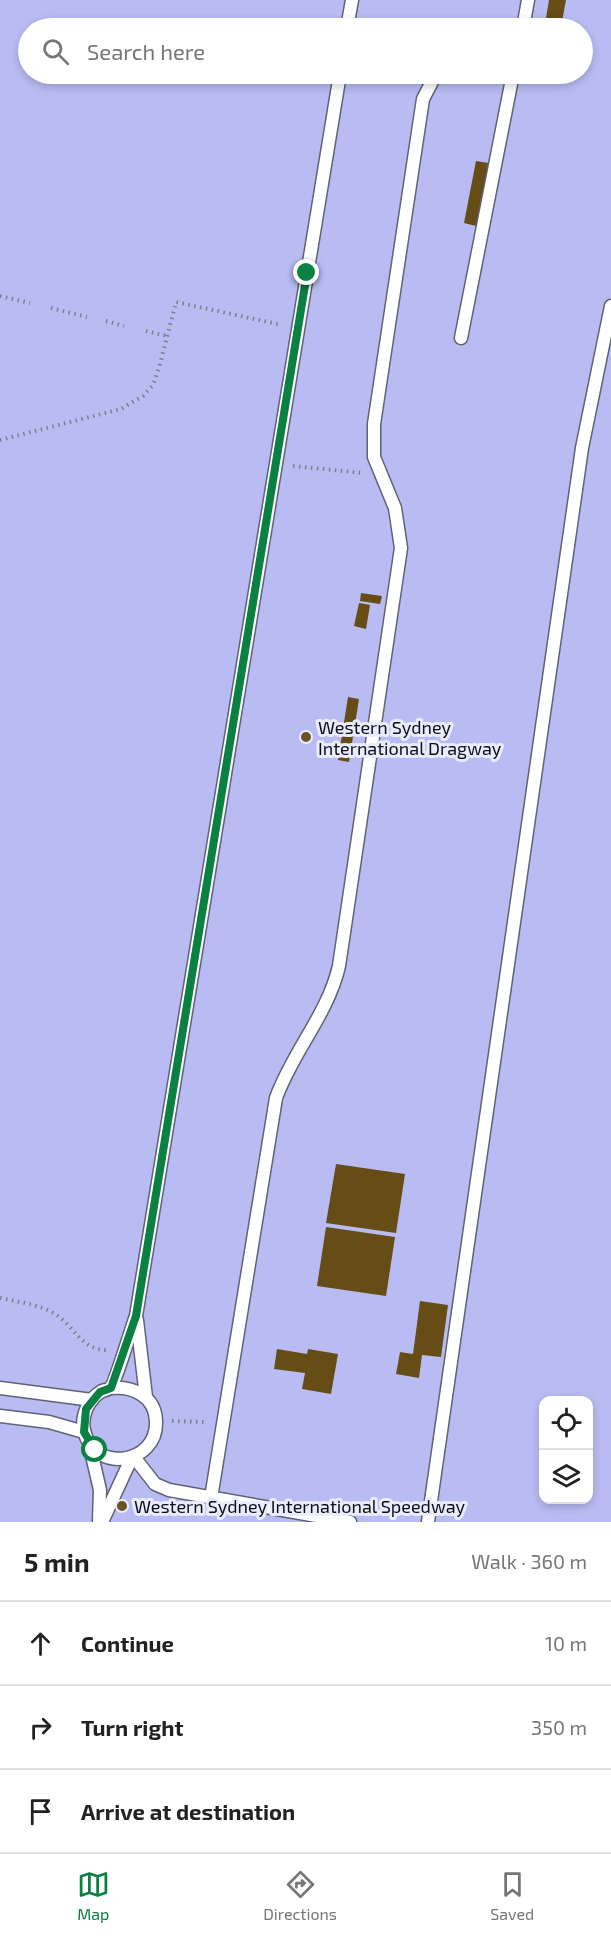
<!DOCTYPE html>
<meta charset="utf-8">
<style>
:root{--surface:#fff;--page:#f2f2f2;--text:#222;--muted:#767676;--line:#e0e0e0;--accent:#0b8043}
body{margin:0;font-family:"Exo 2",sans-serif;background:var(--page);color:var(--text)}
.controls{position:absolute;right:18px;bottom:18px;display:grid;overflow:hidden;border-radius:12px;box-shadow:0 3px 9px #0003}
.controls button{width:54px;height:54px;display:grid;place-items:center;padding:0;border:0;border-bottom:2px solid var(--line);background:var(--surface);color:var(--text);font:30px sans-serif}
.stop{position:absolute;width:18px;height:18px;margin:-14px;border:4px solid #0b8043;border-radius:50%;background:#fff}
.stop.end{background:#0b8043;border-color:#fff;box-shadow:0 2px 6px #0008}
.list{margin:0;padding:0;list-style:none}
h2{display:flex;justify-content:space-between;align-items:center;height:78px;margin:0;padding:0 24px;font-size:26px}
h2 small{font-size:20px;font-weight:400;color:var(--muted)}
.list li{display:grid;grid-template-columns:39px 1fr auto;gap:18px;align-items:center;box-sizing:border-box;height:84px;padding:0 24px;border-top:2px solid var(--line)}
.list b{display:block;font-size:22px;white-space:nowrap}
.list em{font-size:20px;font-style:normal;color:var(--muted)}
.icon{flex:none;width:33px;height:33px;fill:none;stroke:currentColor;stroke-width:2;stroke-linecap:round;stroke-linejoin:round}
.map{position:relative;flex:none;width:611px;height:1522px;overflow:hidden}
.search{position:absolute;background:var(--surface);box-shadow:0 3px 9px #0003;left:18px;right:18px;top:18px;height:66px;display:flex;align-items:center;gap:15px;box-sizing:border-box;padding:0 21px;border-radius:33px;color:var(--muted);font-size:22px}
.sheet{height:330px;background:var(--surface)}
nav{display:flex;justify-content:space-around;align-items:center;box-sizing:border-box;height:84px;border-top:2px solid var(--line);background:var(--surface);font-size:16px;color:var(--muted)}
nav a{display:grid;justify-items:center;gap:3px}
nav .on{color:var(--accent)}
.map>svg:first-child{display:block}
.green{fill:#b9bcf2;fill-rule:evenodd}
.building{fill:#654d15}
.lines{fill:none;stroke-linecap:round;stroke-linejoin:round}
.service-casing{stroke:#606275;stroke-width:15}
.path{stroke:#7d7e8b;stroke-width:4;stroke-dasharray:1.5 4.5;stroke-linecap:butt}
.service{stroke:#fff;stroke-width:12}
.route{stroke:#0b8043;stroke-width:8}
.poi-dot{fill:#6b5424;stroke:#eaecfe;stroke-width:2}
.labels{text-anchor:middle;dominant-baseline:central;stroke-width:6;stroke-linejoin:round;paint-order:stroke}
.poi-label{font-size:18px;fill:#0e0e16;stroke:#eaecfe;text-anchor:start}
</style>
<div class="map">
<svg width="611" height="1522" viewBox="0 0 611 1522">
<rect width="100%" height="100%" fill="#eaecfe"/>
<path class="green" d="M0,0h611v1522h-611zM28,28h554v46h-554zM544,1400h44v100h-44z"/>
<g class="building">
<polygon points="549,0 566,0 561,27 545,24"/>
<polygon points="476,161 489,163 476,226 464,223"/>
<polygon points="361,593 382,596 380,604 360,601"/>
<polygon points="359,603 370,605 366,629 354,626"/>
<polygon points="348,697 359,699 349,762 338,760"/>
<polygon points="336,1164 405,1174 396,1233 326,1223"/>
<polygon points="326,1227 395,1237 386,1296 317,1286"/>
<polygon points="420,1301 448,1305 441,1357 422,1355 419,1378 396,1374 400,1352 413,1354"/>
<polygon points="277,1349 307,1354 308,1349 338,1354 331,1394 302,1389 305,1373 274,1369"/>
</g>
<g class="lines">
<defs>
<g id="service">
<polyline points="347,28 352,0"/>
<polyline points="523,28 528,0"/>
<polyline points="461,338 513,74"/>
<polyline points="137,1320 146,1397"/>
<polyline points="0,1388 92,1400"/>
<path d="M111,1388c22,-2 44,8 45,33 2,44 -63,53 -72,9 -3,-14 4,-31 18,-39 2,-1 6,-1 8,-3 5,-4 22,-62 26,-72l204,-1242"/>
<polyline points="0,1416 49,1422 84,1432"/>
<polyline points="90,1447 100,1490 99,1522"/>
<polyline points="134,1457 155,1484 169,1490 350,1522"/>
<path d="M211,1498l65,-400c17,-47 52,-84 63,-132l62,-418 -6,-40 -21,-51v-33l49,-325 13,-25"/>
<polyline points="102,1522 132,1457"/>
<polyline points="428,1522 582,448 611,306"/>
</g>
</defs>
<use href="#service" class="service-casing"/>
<g class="path">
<polyline points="0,296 30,303"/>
<polyline points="51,308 87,317"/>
<polyline points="106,321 124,326"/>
<polyline points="146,331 167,336"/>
<polyline points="0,440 121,409 143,396 153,385 159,368 176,302 282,325"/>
<polyline points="293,466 363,473"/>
<path d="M0,1298c19,4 38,6 55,16 21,13 25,36 53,36"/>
<polyline points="172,1421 206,1422"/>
</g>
<use href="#service" class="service"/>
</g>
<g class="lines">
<polyline class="route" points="95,1450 84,1432 86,1409 100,1392 111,1388 136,1316 307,273"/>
</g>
<g class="poi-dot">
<circle cx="306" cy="737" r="6"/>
<circle cx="122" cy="1506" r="6"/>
</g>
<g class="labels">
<g class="poi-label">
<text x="318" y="727">Western Sydney<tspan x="318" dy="21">International Dragway</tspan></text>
<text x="134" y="1506">Western Sydney International Speedway</text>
</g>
</g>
</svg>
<div class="controls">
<button><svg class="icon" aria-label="locate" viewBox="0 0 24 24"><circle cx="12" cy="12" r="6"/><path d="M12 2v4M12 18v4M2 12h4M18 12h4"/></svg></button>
<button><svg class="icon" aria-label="layers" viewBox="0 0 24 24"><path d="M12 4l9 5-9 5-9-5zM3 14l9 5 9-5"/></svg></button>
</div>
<div class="stop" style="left:95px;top:1450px"></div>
<div class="stop end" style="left:307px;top:273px"></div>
<div class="search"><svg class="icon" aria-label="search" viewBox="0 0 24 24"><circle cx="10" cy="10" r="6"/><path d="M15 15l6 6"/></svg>Search here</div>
</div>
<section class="sheet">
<h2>5 min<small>Walk · 360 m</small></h2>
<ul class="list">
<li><svg class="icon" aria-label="ahead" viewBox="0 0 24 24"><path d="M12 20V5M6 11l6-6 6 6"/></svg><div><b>Continue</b></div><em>10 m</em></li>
<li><svg class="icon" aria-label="right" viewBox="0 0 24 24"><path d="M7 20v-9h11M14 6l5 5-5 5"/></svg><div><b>Turn right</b></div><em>350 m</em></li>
<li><svg class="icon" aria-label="arrive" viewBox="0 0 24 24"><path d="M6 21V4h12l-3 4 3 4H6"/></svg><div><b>Arrive at destination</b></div></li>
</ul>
</section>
<nav>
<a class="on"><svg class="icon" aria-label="map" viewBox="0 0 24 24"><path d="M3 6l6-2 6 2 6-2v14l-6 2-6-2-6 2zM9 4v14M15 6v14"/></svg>Map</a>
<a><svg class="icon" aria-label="directions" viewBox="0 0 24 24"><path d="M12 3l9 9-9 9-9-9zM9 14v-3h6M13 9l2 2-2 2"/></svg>Directions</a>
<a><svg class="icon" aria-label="saved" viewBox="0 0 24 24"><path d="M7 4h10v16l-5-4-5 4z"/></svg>Saved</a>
</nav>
